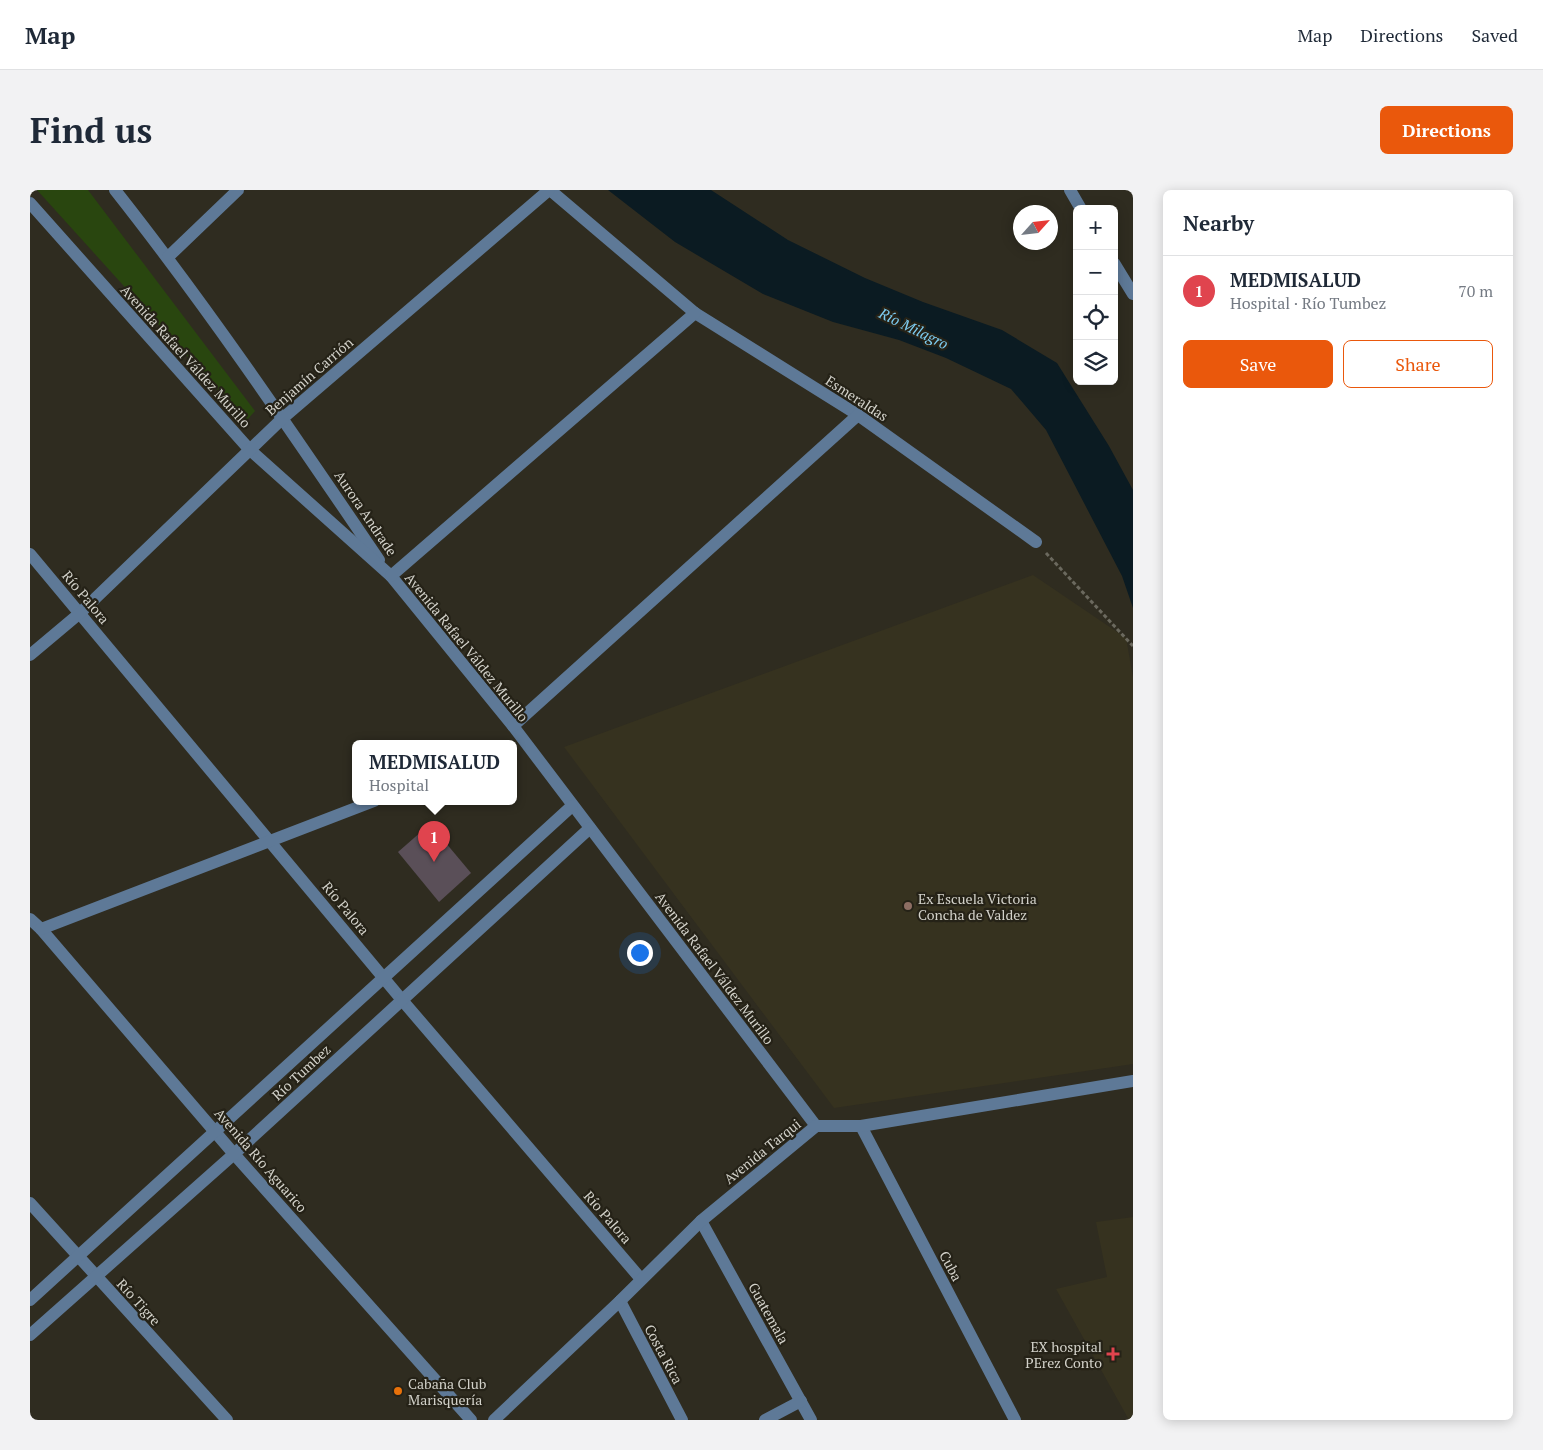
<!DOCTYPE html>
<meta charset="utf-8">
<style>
:root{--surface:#fff;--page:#f2f2f3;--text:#1f2937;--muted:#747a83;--line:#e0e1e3;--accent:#ea580c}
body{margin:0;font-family:"PT Serif",serif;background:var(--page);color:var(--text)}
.controls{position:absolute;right:15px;top:15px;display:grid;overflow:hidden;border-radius:8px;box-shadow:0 2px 12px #0003}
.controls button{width:45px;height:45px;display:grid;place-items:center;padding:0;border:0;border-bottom:1px solid var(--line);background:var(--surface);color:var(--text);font:25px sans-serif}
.compass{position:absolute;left:983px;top:15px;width:45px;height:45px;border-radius:50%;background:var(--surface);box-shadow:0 2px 12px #0003;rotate:63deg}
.you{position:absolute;left:609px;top:762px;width:18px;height:18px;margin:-12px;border:4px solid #fff;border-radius:50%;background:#1a73e8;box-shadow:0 0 0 8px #1a73e833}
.badge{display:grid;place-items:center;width:32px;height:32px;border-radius:50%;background:var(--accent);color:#fff;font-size:16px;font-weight:700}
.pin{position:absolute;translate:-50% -41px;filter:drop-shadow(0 1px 2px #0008)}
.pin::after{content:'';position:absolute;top:26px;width:18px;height:15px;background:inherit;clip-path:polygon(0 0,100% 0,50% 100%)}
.popup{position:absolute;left:322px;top:550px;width:165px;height:65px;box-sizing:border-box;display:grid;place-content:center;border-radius:8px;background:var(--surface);filter:drop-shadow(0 1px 4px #0005);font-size:16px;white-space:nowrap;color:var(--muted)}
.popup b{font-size:19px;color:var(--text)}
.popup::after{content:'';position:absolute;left:50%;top:100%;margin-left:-10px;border:10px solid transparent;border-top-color:var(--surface)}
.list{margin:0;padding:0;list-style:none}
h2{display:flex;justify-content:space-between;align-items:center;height:65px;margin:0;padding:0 20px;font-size:21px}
h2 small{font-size:16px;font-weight:400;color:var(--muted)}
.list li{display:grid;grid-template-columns:32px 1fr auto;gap:15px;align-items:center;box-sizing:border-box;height:70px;padding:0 20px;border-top:1px solid var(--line)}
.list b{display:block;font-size:19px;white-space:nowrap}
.list p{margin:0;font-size:16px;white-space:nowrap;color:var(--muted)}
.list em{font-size:16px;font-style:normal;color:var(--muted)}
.actions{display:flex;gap:10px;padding:15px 20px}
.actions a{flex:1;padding:11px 0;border:1px solid var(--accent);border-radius:8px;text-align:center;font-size:18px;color:var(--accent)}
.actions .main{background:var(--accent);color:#fff}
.icon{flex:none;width:28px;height:28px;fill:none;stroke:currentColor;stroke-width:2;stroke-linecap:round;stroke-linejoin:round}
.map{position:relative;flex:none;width:1103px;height:1230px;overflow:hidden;border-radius:8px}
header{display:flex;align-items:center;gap:30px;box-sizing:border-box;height:70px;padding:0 25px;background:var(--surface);border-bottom:1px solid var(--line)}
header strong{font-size:24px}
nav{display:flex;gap:28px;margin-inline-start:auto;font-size:18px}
.intro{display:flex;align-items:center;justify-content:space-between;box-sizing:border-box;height:120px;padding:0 30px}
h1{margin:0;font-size:35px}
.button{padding:12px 22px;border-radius:8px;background:var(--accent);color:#fff;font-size:18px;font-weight:700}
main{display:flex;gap:30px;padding:0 30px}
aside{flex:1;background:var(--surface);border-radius:8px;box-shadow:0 2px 12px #0003}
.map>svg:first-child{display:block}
.built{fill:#36321f}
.green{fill:#29460f}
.water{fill:#0b1b22}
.building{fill:#5a4f58}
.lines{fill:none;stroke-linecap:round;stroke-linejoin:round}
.path{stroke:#6b695e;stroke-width:3;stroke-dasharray:4 2.5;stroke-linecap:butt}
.minor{stroke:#5e7997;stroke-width:12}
.education-dot{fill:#8d6e63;stroke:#252217;stroke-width:2}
.health-dot{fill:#e0444e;stroke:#252217;stroke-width:2}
.food-dot{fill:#e8710a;stroke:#252217;stroke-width:2}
.labels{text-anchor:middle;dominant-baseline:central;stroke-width:4.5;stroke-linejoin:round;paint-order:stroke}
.street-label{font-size:14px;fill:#d3d2ca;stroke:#252217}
.poi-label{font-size:14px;fill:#d3d2ca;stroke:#252217;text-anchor:start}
.water-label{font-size:15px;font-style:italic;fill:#7dccf1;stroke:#252217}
</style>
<header>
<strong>Map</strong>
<nav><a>Map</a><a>Directions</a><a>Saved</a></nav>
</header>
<div class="intro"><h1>Find us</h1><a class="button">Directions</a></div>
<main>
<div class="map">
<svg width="1103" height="1230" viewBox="0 0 1103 1230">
<rect width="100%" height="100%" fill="#2f2c20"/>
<g class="built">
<polygon points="1003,385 1096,448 1103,487 1103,874 804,918 534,557"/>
<polygon points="1103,1027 1103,1230 1099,1230 1026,1099 1077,1087 1066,1032"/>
</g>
<polygon class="green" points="7,0 58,0 225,221 216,231"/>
<polygon class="water" points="578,0 681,0 758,50 835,88 893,112 972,140 1027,173 1079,256 1103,300 1103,418 1092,386 1016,240 981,199 916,168 869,150 803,132 733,104 645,52"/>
<polygon class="building" points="400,634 441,683 409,712 368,662"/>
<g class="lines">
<polyline class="path" points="1016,363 1103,456"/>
<g class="minor">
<path d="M85,0c94,119 179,245 264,370"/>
<polyline points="520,0 665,123 828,225 1006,352"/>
<polyline points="1040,0 1051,19"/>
<polyline points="0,13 219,259 361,386 483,536 786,936"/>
<polyline points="138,67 208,0"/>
<polyline points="1084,73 1103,104"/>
<polyline points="0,364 372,810 611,1089"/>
<polyline points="361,386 665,123"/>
<polyline points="0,465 50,423 253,228 519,0"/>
<polyline points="483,536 828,225"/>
<polyline points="0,729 11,739 204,964 441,1230"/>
<polyline points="11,739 344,611"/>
<polyline points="831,936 985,1230"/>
<polyline points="0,1013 197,1230"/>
<polyline points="671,1031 781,1230"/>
<polyline points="0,1110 542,616"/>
<polyline points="590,1111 652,1230"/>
<polyline points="0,1145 204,964 560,638"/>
<polyline points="464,1230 590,1111 671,1031 786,936 831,936 1103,891"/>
<polyline points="735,1230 771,1211"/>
</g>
</g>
<circle class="education-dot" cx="878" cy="716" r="5"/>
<path class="health-dot" d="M1080.5 1156.5h5v5h5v5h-5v5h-5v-5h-5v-5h5z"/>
<circle class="food-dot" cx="368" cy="1201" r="5"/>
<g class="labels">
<g class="street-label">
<text transform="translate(156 166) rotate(48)">Avenida Rafael Váldez Murillo</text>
<text transform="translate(279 186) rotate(-41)">Benjamín Carrión</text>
<text transform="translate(827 208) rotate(33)">Esmeraldas</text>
<text transform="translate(336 323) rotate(56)">Aurora Andrade</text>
<text transform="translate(56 407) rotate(50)">Río Palora</text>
<text transform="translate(437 457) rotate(51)">Avenida Rafael Váldez Murillo</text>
<text transform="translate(316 718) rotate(50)">Río Palora</text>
<text transform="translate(685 778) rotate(53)">Avenida Rafael Váldez Murillo</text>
<text transform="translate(271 882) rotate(-43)">Río Tumbez</text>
<text transform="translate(732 961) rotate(-39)">Avenida Tarqui</text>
<text transform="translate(231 970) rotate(49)">Avenida Río Aguarico</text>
<text transform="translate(578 1027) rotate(49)">Río Palora</text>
<text transform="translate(921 1076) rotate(62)">Cuba</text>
<text transform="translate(109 1112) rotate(48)">Río Tigre</text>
<text transform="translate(739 1123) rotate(61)">Guatemala</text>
<text transform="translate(634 1164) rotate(62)">Costa Rica</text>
</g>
<g class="poi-label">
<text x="888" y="708">Ex Escuela Victoria<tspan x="888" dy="16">Concha de Valdez</tspan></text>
<text x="1072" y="1156" text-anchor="end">EX hospital<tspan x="1072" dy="16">PErez Conto</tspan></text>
<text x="378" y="1193">Cabaña Club<tspan x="378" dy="16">Marisquería</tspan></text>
</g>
<g class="water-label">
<text transform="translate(884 138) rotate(26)">Río Milagro</text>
</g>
</g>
</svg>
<div class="controls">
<button>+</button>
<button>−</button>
<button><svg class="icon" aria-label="locate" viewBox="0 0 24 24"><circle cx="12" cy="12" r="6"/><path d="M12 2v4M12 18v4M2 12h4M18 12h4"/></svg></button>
<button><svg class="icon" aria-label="layers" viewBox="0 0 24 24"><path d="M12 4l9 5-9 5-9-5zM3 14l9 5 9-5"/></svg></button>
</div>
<svg class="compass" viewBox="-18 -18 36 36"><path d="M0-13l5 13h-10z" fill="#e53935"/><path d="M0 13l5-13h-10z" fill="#747a83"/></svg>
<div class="you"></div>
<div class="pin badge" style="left:404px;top:672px;background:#e0444e">1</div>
<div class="popup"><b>MEDMISALUD</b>Hospital</div>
</div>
<aside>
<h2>Nearby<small></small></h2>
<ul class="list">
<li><span class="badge" style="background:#e0444e">1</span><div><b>MEDMISALUD</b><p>Hospital · Río Tumbez</p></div><em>70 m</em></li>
</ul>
<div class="actions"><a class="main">Save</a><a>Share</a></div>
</aside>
</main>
